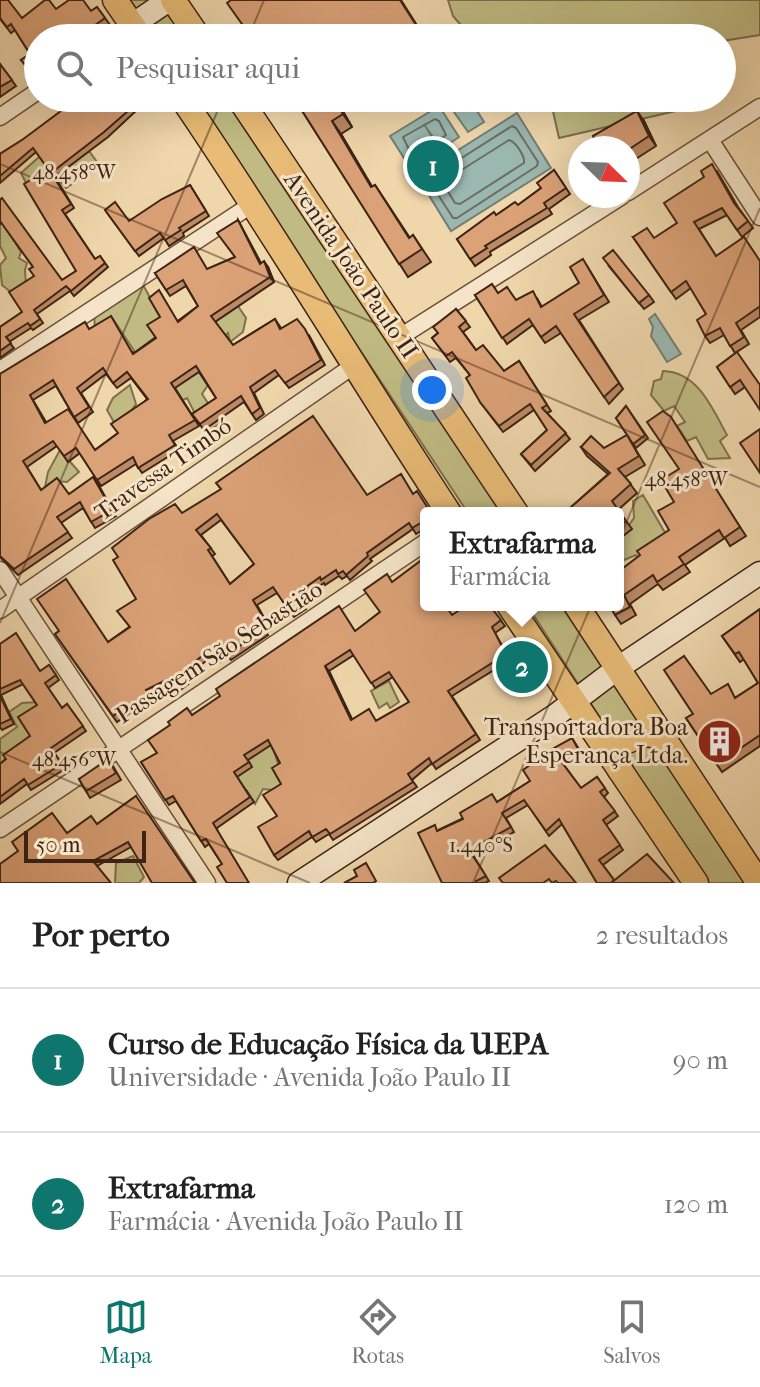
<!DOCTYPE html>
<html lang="pt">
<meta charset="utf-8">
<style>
:root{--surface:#fff;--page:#f2f2f2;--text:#222;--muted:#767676;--line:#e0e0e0;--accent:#0f766e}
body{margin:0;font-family:"IM FELL French Canon",serif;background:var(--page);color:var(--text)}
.compass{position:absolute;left:568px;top:136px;width:72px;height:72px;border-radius:50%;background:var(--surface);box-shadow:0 8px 32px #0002;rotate:113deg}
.scale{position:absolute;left:24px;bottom:20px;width:122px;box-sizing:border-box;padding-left:8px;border:4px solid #3d2414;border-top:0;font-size:22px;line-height:28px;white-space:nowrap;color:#3d2414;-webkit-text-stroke:6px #f5e4c8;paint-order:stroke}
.you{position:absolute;left:432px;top:390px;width:28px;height:28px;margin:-20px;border:6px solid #fff;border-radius:50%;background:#1a73e8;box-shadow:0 0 0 12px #1a73e833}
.badge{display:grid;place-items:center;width:52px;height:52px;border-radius:50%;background:var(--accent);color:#fff;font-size:26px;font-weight:700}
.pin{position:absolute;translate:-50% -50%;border:4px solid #fff;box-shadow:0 2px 8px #0006}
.popup{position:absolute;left:420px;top:507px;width:204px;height:104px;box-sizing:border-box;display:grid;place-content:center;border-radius:8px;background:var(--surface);filter:drop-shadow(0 2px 6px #0005);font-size:26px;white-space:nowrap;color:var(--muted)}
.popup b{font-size:30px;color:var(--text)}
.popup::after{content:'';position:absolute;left:50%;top:100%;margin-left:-16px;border:16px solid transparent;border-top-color:var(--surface)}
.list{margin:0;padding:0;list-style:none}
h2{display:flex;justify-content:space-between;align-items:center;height:104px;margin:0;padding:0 32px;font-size:34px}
h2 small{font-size:26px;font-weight:400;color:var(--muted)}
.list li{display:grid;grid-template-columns:52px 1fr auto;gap:24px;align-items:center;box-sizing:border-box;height:144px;padding:0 32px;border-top:2px solid var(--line)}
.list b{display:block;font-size:30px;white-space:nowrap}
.list p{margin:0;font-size:26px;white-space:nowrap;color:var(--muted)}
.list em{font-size:26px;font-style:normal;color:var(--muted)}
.icon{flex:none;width:44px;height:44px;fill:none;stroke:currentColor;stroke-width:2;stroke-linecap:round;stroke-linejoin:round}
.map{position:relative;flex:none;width:760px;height:883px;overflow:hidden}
.search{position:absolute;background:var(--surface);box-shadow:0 8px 32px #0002;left:24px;right:24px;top:24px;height:88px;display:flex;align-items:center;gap:20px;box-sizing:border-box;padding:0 28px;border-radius:44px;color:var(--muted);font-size:30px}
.sheet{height:392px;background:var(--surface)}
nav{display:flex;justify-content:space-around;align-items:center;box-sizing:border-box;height:112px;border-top:2px solid var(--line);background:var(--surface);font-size:22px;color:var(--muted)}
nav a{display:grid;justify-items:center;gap:4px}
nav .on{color:var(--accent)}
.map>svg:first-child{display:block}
.green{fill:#c1bb83;stroke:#7f704c;stroke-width:2}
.water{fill:#9bb8b0;stroke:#757d72;stroke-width:2}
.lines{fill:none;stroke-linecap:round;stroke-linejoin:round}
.shore{stroke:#6c6e62;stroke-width:2}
.street-casing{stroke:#6a503a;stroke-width:19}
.secondary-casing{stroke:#3d2414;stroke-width:25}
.primary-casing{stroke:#3d2414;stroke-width:27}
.street{stroke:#f5e4c8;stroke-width:16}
.secondary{stroke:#f5e4c8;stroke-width:22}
.primary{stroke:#e8bb76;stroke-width:24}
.wall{fill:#bc8a66;stroke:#3d2414;stroke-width:2;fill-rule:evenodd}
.shaded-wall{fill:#997153;stroke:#3d2414;stroke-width:2}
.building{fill:#dba177;stroke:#3d2414;stroke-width:2;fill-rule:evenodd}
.ticks{fill:none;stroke:#3d2414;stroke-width:2;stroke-opacity:0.45}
.labels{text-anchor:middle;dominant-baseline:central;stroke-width:6;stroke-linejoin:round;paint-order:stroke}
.street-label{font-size:24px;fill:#3d2414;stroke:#f5e4c8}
.poi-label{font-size:24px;fill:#3d2414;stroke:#f5e4c8;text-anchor:end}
.ticks-label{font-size:20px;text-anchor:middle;fill:#3d2414;stroke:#f5e4c8;stroke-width:6;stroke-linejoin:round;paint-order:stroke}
</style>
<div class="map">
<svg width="760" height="883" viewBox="0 0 760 883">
<rect width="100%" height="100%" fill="#efd6ab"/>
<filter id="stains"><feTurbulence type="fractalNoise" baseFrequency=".0025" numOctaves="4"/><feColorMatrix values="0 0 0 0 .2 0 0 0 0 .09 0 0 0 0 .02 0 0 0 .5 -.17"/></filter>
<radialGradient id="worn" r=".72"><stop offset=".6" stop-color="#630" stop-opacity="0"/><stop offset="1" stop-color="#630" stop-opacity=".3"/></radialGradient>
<g class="green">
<polygon points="128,0 168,0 193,38 153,38"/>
<polygon points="448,0 760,0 760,35 722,41 722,38 472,38 453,16"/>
<polygon points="193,98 233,98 508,513 468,513"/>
<polygon points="550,98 718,98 719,101 559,138"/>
<polygon points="89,151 100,166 66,188 52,173 30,191 21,173 39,157 53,154 65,169"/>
<polygon points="3,223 21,252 19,258 27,263 25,270 26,285 12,293 2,285 0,265 6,258 0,246 0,225"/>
<polygon points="141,281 160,316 208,385 202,394 221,423 205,433 187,398 171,406 111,316 95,330 94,313"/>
<polygon points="238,306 246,318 243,332 230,342 228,333 218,343 212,324"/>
<path d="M663,371c35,1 49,37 64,64l-7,6 10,17 -22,1 -12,-22 -9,4 -10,-15 8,-4 -11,-16 -10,5 -13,-16 3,-14 7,-2z"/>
<polygon points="130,385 136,404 129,414 115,424 107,410 113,398"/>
<polygon points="60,450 79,472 67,482 56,481 45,487 48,472"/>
<polygon points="643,495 667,536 646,572 636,555 624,560 618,554 618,540 634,518 633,501"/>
<polygon points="527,605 568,605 752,883 707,883"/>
<polygon points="389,681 399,702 390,708 387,703 379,708 371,691"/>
<polygon points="38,702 33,733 0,775 0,739 17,727 9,712 22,703"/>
<polygon points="268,732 280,770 282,791 263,789 255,804 247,791 230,776"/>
<polygon points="133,856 144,877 139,883 115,883 116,863"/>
</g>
<g class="water">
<polygon points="454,98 469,98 484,122 468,132 447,102"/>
<polygon points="439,106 459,137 441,149 424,124 440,150 411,169 390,136"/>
<polygon points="517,113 551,168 451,231 417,176"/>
<polygon points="655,314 681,354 667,362 651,336 653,327 649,319"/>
</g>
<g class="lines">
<g class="shore">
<polygon points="435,119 439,121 446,135 417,156 412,156 403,137"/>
<polygon points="512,126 516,128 538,162 537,166 457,218 453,218 430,182 430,178"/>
<path d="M509,140c7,2 16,16 15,23l-64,41 -5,-1 -11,-18v-4z"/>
</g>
<defs>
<g id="street">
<polyline points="114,38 132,25"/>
<polyline points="0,117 38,91"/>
<polyline points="710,140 760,217"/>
<polyline points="628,192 760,107"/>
<polyline points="400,337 622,196"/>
<polyline points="0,370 254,203"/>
<polyline points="0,570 207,883"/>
<polyline points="0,610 353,366"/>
<polyline points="0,829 426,542"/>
</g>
<g id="secondary">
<polyline points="132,25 169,0"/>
<polyline points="299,883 556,715 618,668 760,573"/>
</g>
<g id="primary">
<polyline points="115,0 141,38"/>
<polyline points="173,0 199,38"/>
<path d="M182,98c93,136 177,278 267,415"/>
<polyline points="239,98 516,513"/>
<polyline points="509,605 696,883"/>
<polyline points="576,605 759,883"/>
<polyline points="620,770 616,753 622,743 645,734 662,736"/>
</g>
</defs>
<use href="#street" class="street-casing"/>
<use href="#secondary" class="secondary-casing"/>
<use href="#primary" class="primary-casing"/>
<use href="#street" class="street"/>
<use href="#secondary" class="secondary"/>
<use href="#primary" class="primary"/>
</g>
<g class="wall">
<polygon points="401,0 425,38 252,38"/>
<polygon points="97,7 110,25 90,38 38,38 38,78 37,79 21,60 30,54 15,30 11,33 0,19 22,18 56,9 91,11"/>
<polygon points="0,64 16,86 0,97"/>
<polygon points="89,98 154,98 139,108 108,137 55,177 74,208 65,214 95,259 100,256 108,267 74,296 70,291 37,314 43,323 33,330 31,328 9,342 14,348 0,358 0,327 22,312 34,276 33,267 2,223 0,224 0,200 62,280 76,271 48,169 36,152 0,183 0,154"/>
<polygon points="294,98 346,98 338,103 352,127 341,134 372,187 375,185 410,238 413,235 431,262 408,277"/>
<polygon points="644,121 656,146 628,164 628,148"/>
<polygon points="554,170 570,194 549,209 552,214 490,252 491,255 475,266 457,239 518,205 541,188"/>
<polygon points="717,171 738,207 753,228 742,237 727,215 699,229 716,256 760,261 760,317 741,330 749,344 735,353 724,335 710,343 705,336 706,314 691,288 676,299 633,237 655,238 677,223 704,177"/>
<polygon points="190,185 209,216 183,233 184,236 169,246 164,238 139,256 105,210 129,221"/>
<path d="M238,220l23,43 7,4 6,15 -59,40 18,23 42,-26 6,9 28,7 16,30 -36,23 -10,-13 -25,18 10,21 -8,6 -12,-18 -40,28 -12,-16 24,-16 -17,-26 -24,16 24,38 -26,15 6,9 -37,23 -6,-9 -35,22 -21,-33 -12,9 -11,-16 -30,21 14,23 28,4 28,-12 19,34 -21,12 -12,-20 -22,15 11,15 -54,37 -18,-18v-183l90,-45 44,24 64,-47 -12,-20 -16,10 -15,-23 53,-4 27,-12zM106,374l11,14 14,-10 16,21 -29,34 -23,17 -49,-28 -13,-22 23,-14 22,37 15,-11 -12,-19z"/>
<polygon points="608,265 649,295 654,302 644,309"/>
<polygon points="587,266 609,302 579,320 623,389 609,404 561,333 545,343 533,325 507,344 475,295 498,293 516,300 537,298 542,307 579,283"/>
<polygon points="456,309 470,327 463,332 476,350 504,371 519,361 551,411 547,413 570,439 535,471 521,454 547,430 534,410 503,432 480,402 470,375 456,358 450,362 432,338 438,333"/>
<polygon points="737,352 745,387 735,394 717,367"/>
<polygon points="626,406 648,438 636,448 616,418"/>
<polygon points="663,411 746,536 730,546 725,538 685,565 690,572 663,590 658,584 630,604 636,615 621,624 615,615 640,555 669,530 674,502 679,469"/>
<polygon points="627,435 645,465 625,477 637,493 618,510 632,529 618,540 618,513 573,513 570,508 608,474 587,456 581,447 604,448"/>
<path d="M367,495l59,18v15l-10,6 -3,-5 -43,30 2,2 -22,19 -3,-4 -5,3 -3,-3 -14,9 -1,-2 -25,17 7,9 -12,8 -17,-24 -20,12 14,25 -5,3 2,2 -37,25 -3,-4 -8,6 -5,-8 -28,22 4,6 -12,9 -5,-7 -24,12 4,5 -15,10 -2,-3 -20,14 -62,-88 4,-3 49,11 21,-15 7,-28 46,-86zM221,520l33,44 -24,20 -18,-28 3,-2 -14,-19z"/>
<path d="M392,582l34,23 26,10 37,-10 16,21 -10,7 15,27 -58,36 28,44 -44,29 -4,-6 -20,17 5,7 -84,53 -4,-6 -13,8 -4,-5 -34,23 -4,-5 3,-39 4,-32 -1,-21 -9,-18 -23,15 4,7 -15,10 17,25 -37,26 5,36 -13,-20 -4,3 -29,-46 -7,4 -28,-43 16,-9 35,-38 164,-84 24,-19zM354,655l21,33 18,-11 16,25 -32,18 -25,-1 -23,-48z"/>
<polygon points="760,609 760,746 722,772 686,718 693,714 711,694 736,697 758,683 744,659 740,662 722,636"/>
<polygon points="0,644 41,671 49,665 59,680 48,688 62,708 67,704 86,731 54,753 65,769 31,790 27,784 0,804 0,764 30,736 37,705 23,684 1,695 14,724 2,730 0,727"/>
<polygon points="572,738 582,754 564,765 581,788 597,777 608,793 604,797 618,816 606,825 623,850 603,865 614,880 674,883 597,883 562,824 549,836 528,805 506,818 514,832 473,855 489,881 485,883 442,883 438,830 497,802 530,781"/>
<polygon points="113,766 121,780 90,798 79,779"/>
<polygon points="136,796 131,847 97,866 67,833 97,824"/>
</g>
<g class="shaded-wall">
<polygon points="334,98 338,103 352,127 343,114"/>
<polygon points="637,111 644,121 656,146 649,136"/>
<polygon points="332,121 341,134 380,200 371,187"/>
<polygon points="264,261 268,267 274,282 270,277"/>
<polygon points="325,666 329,671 354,725 351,720"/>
</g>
<g class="building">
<polygon points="0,0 8,0 22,18 45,0 49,0 56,9 69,0 83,0 91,11 97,7 105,18 81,35 79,33 70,38 38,38 38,68 32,73 21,60 30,54 11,24 7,27 0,18"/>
<polygon points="231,0 400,0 418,28 404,38 252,38 227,3"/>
<polygon points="0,64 12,80 0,87"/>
<polygon points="89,98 144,98 136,104 104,132 51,173 71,204 62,210 95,259 100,256 105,263 71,291 66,286 34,310 40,319 30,326 28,323 6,337 11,343 0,351 0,327 22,312 9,292 34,276 29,269 33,267 0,221 0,200 2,198 62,280 76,271 24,184 48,169 33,148 0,176 0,154 22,140 77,99 80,104"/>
<polygon points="294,98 334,98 343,114 332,121 371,187 375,185 409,238 413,235 422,249 399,264"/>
<polygon points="637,111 649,136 628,150 628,148 599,148 593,136"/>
<polygon points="712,164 734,203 748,221 737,230 722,208 694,222 716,256 744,237 760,261 760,308 759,307 736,323 744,337 730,346 720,328 705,336 697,320 706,314 686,281 671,292 633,237 647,228 654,238 677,223 664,203 704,177 701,171"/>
<polygon points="554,170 566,188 544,203 547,208 485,246 487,248 470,259 457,239 494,212 496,215 515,202 518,205 541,188 537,183"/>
<polygon points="190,185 206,211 179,228 181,230 165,240 160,233 135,251 105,210 115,202 129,221 162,199"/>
<path d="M238,220l22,44 4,-3 6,16 -59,39 22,29 42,-26 5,10 17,-10 8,10 16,31 -36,23 -10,-13 -25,17 10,21 -8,6 -11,-18 -41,28 -8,-10 24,-16 -20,-32 -25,17 24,37 -26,15 6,10 -37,23 -5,-11 -36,23 -21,-32 -12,8 -11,-15 -30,20 18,29 16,-12 12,16 24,-17 19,33 -21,12 -11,-20 -23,15 11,15 -54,37 -14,-13v-182l85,-52 4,7 22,-13 22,38 23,-16 -9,-13 13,-8 -11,-19 10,-8 19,32 20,-16 -15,-26 -17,10 -11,-17 39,-26 13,22 28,-12 -18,-24zM103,368l10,15 14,-11 21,27 -37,25 7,9 -23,17 -27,-41 -23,14 -15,-28 23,-15 21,37 15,-10 -12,-19z"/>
<polygon points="613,250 649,295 639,303 603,258"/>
<polygon points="583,259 604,295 574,314 619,383 604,397 556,326 541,337 529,319 502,338 475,295 492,284 498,293 507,287 516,300 533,291 541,307 579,283 570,267"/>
<polygon points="456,309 466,321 459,327 476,350 483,345 504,371 519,361 547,405 542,408 566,433 531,465 521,454 547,430 530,404 499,426 480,402 466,378 470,375 452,352 446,356 432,338 438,333 433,327"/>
<polygon points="737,352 760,385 760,410 740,380 730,387 717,367"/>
<polygon points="626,406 645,435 633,444 616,418"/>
<polygon points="663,411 671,417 740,527 724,538 719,530 679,557 684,564 657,582 653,575 624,595 630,607 615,615 609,605 618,605 618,572 640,555 637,551 669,530 658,511 674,502 661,480 679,469 647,422"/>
<path d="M313,416l54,79 34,-21 12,20 4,-3 14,22h-5v7l-14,8 -3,-5 -42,30 1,3 -22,19 -3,-4 -5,3 -2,-4 -15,10 -1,-3 -24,17 6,10 -12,8 -17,-25 -20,13 14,24 -5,3 2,3 -37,24 -3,-4 -8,6 -5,-7 -28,22 4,6 -12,8 -5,-7 -24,12 4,6 -15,10 -2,-4 -20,14 -58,-82 4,-3 -22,-32 29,-20 42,63 22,-15 -13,-16 19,-12 -23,-39 5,-3 -6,-9 37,-29 26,-15 7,9 39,-24 -5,-6zM217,514l37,50 -24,20 -22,-34 3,-2 -15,-18z"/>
<polygon points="760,429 760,473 740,443"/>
<polygon points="627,435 639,456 618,469 631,484 612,501 626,521 618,527 618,513 574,513 570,508 610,473 581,447 591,436 604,448"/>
<path d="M423,559l3,4v42h19l7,10 15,-10h22l12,15 -9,7 14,27 -58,37 28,43 -44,30 -3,-6 -21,16 5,8 -83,52 -4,-5 -14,8 -3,-6 -35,24 -16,-28 19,-11 -14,-21 18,-11 -9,-16 8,-5 -12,-23 -24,15 5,7 -15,10 16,25 -37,26 36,60h-22l-10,-16 5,-3 -16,-25 -5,2 -28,-45 -8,4 -24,-38 16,-9 -9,-13 22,-15 -2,-3 19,-14 5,7 28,-19 -4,-7 123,-83 16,25 25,-19 -16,-22 23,-16 5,8zM350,650l21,33 18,-11 20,30 -33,19 -7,-12 -18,11 -26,-54z"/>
<polygon points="760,609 760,735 717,764 686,718 693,714 664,670 684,656 711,694 728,684 735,698 758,683 739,652 735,654 722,636"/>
<polygon points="16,633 40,671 49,665 56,675 45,683 62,708 67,704 83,726 51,748 62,764 28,785 24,779 0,797 0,764 6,759 3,755 30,736 18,717 37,705 20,680 0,689 0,644"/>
<polygon points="0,696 11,719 0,724"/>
<polygon points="572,738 578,749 560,760 581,788 597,777 605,788 600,792 615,811 603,820 620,845 599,860 614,880 611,883 597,883 559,819 546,831 524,800 502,813 511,827 469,850 486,876 476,881 476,883 442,883 418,833 435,825 437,831 463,819 460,813 492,794 497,802 530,781 523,770 552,749"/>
<polygon points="108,759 116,773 86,791 79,779"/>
<polygon points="136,796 195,883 152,883 128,842 93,861 111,883 0,883 0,864 18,851 12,842 52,813 67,833 91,816 97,824"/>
<polygon points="545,845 576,883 558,883 556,881 552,883 549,879 543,883 503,883 499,878"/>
<polygon points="647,854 674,883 611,883"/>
<polygon points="366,863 376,881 373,883 344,883 357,876 354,870"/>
</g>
<path class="ticks" d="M248,38l16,-38M0,164l760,323M0,623l223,-525M0,752l310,131M473,883l287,-675"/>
<defs>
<symbol id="building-disc" viewBox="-11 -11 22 22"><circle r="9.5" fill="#8f2418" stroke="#f5e4c8"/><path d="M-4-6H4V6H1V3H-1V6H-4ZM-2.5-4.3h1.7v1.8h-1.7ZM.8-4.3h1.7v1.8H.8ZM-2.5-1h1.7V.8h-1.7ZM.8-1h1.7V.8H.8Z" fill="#fff"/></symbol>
</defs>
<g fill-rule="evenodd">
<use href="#building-disc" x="694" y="716" width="51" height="51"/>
</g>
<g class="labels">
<g class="street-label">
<text transform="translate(351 265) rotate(56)">Avenida João Paulo II</text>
<text transform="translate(163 469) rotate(-35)">Travessa Timbó</text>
<text transform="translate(219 652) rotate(-33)">Passagem São Sebastião</text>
</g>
<g class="poi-label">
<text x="688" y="727">Transportadora Boa<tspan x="688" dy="28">Esperança Ltda.</tspan></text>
</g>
</g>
<g class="ticks-label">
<text x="74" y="179">48.458°W</text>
<text x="686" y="486">48.458°W</text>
<text x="74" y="766">48.456°W</text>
<text x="481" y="852">1.440°S</text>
</g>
<rect width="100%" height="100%" filter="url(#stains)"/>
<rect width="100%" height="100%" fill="url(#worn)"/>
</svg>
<svg class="compass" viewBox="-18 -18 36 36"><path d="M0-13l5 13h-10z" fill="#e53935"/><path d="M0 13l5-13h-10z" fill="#767676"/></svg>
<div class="scale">50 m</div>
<div class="you"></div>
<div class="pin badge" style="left:433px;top:166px">1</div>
<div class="pin badge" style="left:522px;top:667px">2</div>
<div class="popup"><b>Extrafarma</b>Farmácia</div>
<div class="search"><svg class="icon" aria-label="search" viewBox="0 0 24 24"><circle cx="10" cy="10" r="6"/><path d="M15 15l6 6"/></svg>Pesquisar aqui</div>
</div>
<section class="sheet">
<h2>Por perto<small>2 resultados</small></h2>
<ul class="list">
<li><span class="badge">1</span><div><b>Curso de Educação Física da UEPA</b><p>Universidade · Avenida João Paulo II</p></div><em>90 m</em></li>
<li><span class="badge">2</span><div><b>Extrafarma</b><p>Farmácia · Avenida João Paulo II</p></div><em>120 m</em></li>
</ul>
</section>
<nav>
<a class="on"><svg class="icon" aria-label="map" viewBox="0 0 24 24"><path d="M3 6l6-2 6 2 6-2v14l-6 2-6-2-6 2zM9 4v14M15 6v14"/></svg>Mapa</a>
<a><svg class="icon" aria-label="directions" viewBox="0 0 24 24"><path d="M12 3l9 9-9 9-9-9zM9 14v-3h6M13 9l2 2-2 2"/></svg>Rotas</a>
<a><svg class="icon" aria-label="saved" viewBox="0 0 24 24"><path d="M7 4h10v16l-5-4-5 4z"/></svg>Salvos</a>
</nav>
